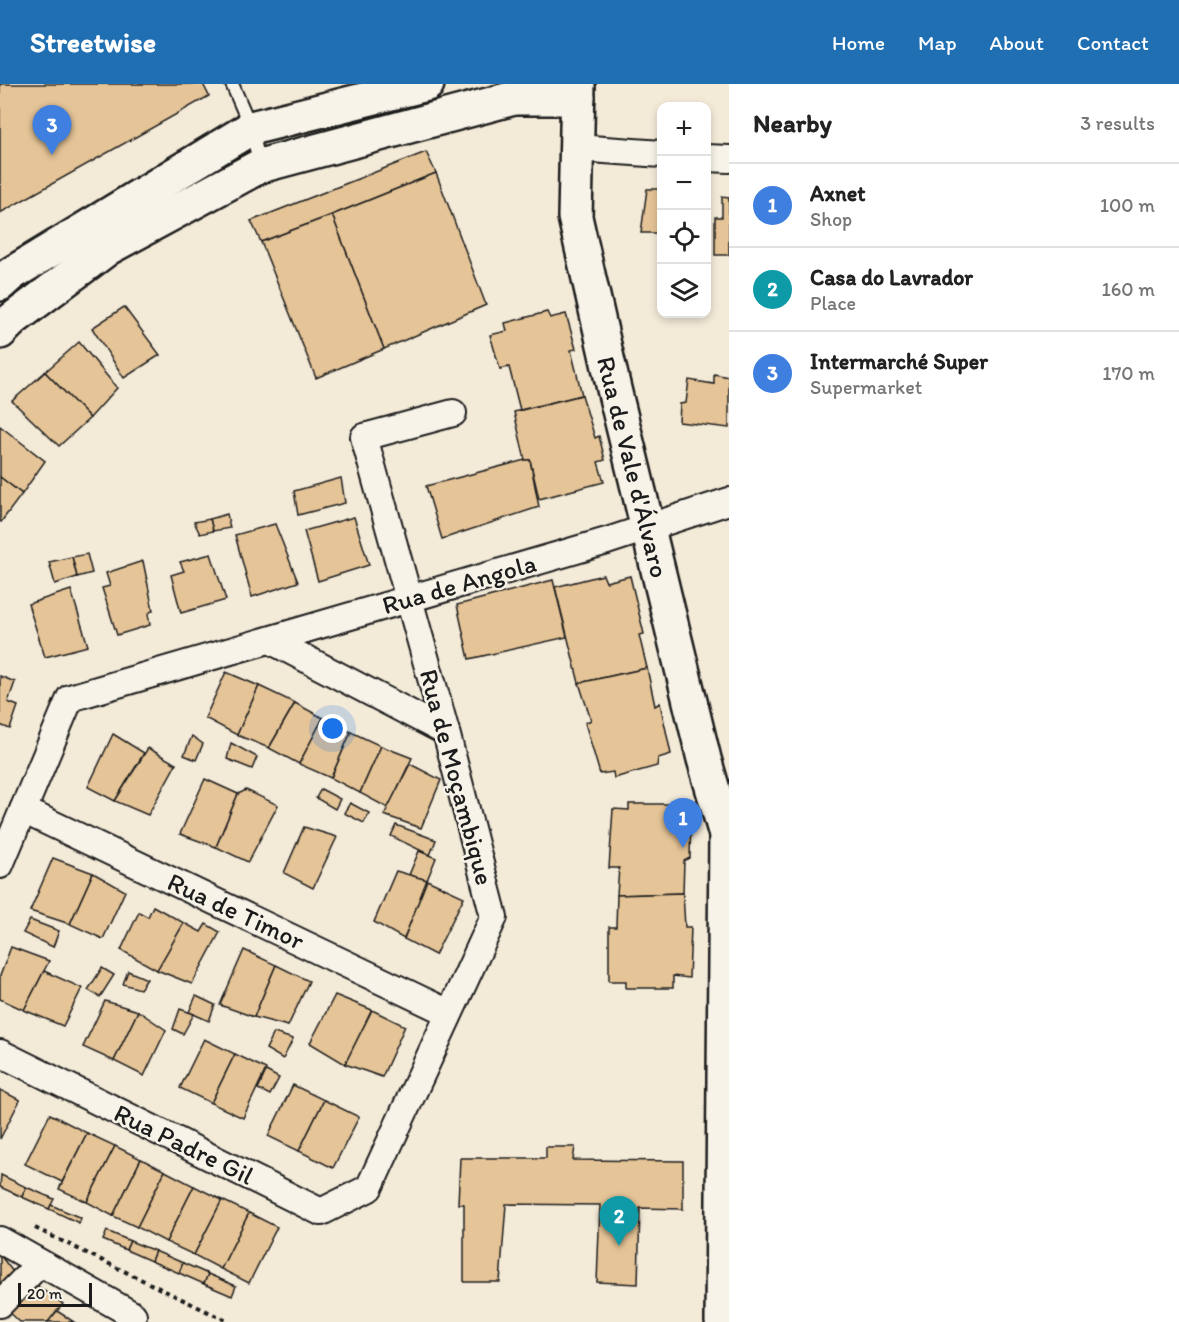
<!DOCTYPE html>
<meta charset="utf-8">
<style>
:root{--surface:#fff;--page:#f2f2f2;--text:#222;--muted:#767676;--line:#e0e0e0;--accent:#1f6fb2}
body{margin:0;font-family:Itim,sans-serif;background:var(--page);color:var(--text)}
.controls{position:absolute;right:18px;top:18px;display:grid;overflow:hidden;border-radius:12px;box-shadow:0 3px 9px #0003}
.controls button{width:54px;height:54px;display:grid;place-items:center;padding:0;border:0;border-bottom:2px solid var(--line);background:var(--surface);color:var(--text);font:30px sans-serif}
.scale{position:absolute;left:18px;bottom:15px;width:74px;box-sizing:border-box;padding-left:6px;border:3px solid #1c1c1c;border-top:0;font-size:16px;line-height:21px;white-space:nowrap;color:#1c1c1c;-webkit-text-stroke:4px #f7f3e8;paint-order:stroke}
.you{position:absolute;left:333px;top:645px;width:21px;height:21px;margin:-15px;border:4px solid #fff;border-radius:50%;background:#1a73e8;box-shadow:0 0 0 9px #1a73e833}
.badge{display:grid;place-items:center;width:39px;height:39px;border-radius:50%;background:var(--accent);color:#fff;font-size:20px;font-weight:700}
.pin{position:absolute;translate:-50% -50px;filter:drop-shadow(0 2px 3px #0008)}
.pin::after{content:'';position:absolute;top:32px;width:21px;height:18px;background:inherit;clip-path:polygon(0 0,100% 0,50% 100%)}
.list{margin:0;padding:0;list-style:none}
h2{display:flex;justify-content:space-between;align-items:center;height:78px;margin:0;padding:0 24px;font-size:26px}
h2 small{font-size:20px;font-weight:400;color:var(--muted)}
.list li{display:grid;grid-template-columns:39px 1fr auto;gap:18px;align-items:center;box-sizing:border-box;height:84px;padding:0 24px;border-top:2px solid var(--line)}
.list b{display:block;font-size:22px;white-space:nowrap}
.list p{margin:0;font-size:20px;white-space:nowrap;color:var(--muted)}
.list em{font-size:20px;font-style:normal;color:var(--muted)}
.icon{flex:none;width:33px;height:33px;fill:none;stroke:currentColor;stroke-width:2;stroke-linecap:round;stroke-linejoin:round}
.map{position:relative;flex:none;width:729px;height:1238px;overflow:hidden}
header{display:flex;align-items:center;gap:36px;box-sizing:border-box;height:84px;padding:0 30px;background:var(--accent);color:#fff}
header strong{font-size:28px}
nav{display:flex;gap:33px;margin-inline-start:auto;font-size:21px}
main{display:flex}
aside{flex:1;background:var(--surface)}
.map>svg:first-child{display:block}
.building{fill:#e5c497;stroke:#1c1c1c;stroke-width:1.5}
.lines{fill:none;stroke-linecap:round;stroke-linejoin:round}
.lane-casing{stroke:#1c1c1c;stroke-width:16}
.street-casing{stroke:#1c1c1c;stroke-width:30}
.secondary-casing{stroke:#1c1c1c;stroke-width:38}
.primary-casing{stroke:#1c1c1c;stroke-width:38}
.path{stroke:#1c1c1c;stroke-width:4;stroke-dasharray:4.5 4.5;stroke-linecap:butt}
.lane{stroke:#f7f3e8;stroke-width:12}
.street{stroke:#f7f3e8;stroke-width:26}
.secondary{stroke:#f7f3e8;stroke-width:33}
.primary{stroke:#f7f3e8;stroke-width:33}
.labels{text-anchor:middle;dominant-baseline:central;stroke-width:5;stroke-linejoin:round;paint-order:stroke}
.street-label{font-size:26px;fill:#1c1c1c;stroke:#f7f3e8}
</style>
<header>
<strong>Streetwise</strong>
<nav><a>Home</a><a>Map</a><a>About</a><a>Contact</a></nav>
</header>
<main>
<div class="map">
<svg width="729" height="1238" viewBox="0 0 729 1238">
<rect width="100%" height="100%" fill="#f3ead8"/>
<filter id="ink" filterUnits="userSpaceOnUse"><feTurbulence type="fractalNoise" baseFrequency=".0167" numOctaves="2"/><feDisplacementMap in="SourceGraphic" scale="12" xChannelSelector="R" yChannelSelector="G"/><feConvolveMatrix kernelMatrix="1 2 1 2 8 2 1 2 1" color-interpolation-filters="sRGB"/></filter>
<g filter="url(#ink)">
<g class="building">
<polygon points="0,0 203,0 209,12 0,129"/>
<polygon points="426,68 436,89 332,131 261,158 251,137"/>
<polygon points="436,89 486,221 384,265 332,131"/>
<polygon points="647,105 662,105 662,149 641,149"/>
<polygon points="722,113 729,114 729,171 715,171 715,133 722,133"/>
<polygon points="332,131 384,265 316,294 261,158"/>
<polygon points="124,223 160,271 124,294 92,244"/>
<polygon points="547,228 550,234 566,230 576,265 571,266 582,311 520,326 509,283 500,285 490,251 507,247 505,239"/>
<polygon points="79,258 117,304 90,334 45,288"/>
<polygon points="45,288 90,334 59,362 12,317"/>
<polygon points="714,290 729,293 729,344 679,338 680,320 686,319 689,296 714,300"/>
<polygon points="582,311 595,354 599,352 605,376 598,378 604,398 539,415 530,376 525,376 514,328"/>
<polygon points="0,342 45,377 22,410 0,393"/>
<polygon points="525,376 530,376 539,423 442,455 426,402"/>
<polygon points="0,393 22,410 1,438 0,437"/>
<polygon points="341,394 345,419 298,431 294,407"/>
<polygon points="227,430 230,444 213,447 210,435"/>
<polygon points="354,433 369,481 318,497 304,447"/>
<polygon points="210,435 213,447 200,450 194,438"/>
<polygon points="275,440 298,498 252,513 235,451"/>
<polygon points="87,470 92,489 77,493 72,473"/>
<polygon points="211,470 226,516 181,529 171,491 184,487 180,478"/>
<polygon points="72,473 77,493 55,500 49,478"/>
<polygon points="143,477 153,526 148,530 150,541 117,551 102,504 110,502 106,489"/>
<polygon points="603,491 606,498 630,492 644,550 639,551 647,584 579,599 555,503"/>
<polygon points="553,496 567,553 469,575 457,521"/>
<polygon points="71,506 88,562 45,573 28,520"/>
<polygon points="647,584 655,622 660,619 671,670 658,674 657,682 614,694 613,688 600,690 585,639 591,636 579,599"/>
<polygon points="226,588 259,602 237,651 205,634"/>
<polygon points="0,592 15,598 8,618 18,622 10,645 0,641"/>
<polygon points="259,602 295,619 269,664 237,651"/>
<polygon points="295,619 323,634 299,680 269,664"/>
<polygon points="323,634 351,648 331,694 299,680"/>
<polygon points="351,648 381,662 360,709 331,694"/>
<polygon points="113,650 144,669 115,717 88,703"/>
<polygon points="192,652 203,660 196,676 184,671"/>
<polygon points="231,659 257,673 252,685 227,675"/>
<polygon points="381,662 412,674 388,724 360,709"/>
<polygon points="148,664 176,680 148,731 115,717"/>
<polygon points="410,680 441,696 421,744 384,731"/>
<polygon points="205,695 238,710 216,763 180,750"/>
<polygon points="321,705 340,715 335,725 316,714"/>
<polygon points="246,706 278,721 248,778 216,763 238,710"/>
<polygon points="350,719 369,729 364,739 344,729"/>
<polygon points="629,720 672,720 672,727 691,727 690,774 684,777 683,809 617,811 619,784 609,784 613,725 629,726"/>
<polygon points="396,741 436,756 430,771 391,752"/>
<polygon points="304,743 337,753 313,804 284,789"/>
<polygon points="419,767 436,774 427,796 409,791"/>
<polygon points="53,774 93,789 70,840 30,827"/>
<polygon points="396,787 427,796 404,855 374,838"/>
<polygon points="93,789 125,807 103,855 70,840"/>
<polygon points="427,796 464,813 435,871 404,855"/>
<polygon points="683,809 685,843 691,843 689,894 673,892 673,904 626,904 626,897 609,897 609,843 616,843 617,811"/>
<polygon points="153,822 184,839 157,886 121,866 139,828 148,833"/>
<polygon points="30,836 59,847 53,863 23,849"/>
<polygon points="184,839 201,848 206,840 220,848 192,900 157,886"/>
<polygon points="11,863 49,877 24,926 0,915 0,892"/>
<polygon points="244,866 276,881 254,933 220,921"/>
<polygon points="276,881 309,897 288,942 254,933"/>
<polygon points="102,884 114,891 100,913 88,906"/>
<polygon points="44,887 82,904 63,942 24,926"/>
<polygon points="128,887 147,895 140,905 123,900"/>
<polygon points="335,911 372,926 345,980 310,959"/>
<polygon points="196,912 215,921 209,937 189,928"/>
<polygon points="105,917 138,927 114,977 83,963"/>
<polygon points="180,925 194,930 183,950 173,945"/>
<polygon points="372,926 405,942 382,993 345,980"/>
<polygon points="138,927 166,946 144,992 114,977"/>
<polygon points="274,949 293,955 283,975 266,965"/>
<polygon points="204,955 235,970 211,1019 180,1004"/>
<polygon points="235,970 266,985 243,1034 211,1019"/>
<polygon points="266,987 279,994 270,1011 258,1005"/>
<polygon points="293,1001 324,1016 299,1067 268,1052"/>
<polygon points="0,1006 20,1016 0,1055"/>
<polygon points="324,1016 359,1033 333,1084 299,1067"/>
<polygon points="50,1030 87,1049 62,1098 25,1080"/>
<polygon points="87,1049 115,1062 87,1118 59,1105"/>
<polygon points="115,1062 141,1075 113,1132 87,1118"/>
<polygon points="546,1063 575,1063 573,1076 683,1077 683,1125 640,1124 638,1200 597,1198 600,1121 506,1120 500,1198 464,1198 464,1120 458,1120 460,1074 546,1074"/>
<polygon points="141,1075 165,1087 137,1143 113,1132"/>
<polygon points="165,1087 194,1102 166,1158 137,1143"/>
<polygon points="1,1091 26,1103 22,1113 0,1103"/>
<polygon points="194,1102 222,1116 194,1171 166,1158"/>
<polygon points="26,1103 54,1115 49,1125 22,1113"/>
<polygon points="222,1116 249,1129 221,1185 194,1171"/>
<polygon points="51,1121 81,1134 79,1139 49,1125"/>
<polygon points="249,1129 277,1143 249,1199 221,1185"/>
<polygon points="107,1147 130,1157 126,1166 103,1156"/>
<polygon points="130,1157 155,1167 151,1177 126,1166"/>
<polygon points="155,1167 183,1179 179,1189 151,1177"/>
<polygon points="0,1171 20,1197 0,1210"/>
<polygon points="183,1179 208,1190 204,1200 179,1189"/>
<polygon points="208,1190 236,1202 232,1212 204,1200"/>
<polygon points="30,1197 63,1220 48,1238 20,1238 6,1225"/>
<polygon points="57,1227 74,1238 48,1238"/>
</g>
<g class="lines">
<defs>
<polyline id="lane" points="232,0 251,44 260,81"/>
<g id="street">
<polyline points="576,64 662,70"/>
<polyline points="706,74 729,75"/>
<polyline points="270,556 446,648"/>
<polyline points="23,726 449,929"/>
<polyline points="0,781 70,614 607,457 729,417"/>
<polyline points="0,969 321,1128 369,1104 494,833 446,648 364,353 453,329"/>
<polyline points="0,1156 133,1231 131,1238"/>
<polyline points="0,1220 40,1179"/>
</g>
<g id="secondary">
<polyline points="0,200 11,190 251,44 427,0"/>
<polyline points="0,248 13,235 108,164 260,82 514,14 578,14"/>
</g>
<polyline id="primary" points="578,0 575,133 614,305 704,675 726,751 722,1238"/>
</defs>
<use href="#lane" class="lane-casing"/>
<use href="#street" class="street-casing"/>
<use href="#secondary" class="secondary-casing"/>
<use href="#primary" class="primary-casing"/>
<polyline class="path" points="35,1144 229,1238"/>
<use href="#lane" class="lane"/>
<use href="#street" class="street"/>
<use href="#secondary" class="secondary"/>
<use href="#primary" class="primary"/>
</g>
</g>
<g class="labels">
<g class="street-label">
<text transform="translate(633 383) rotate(76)">Rua de Vale d'Álvaro</text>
<text transform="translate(459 500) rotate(-16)">Rua de Angola</text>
<text transform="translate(457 693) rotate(75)">Rua de Moçambique</text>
<text transform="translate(236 827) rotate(25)">Rua de Timor</text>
<text transform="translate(184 1060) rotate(26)">Rua Padre Gil</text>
</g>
</g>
</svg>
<div class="controls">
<button>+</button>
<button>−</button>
<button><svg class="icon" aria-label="locate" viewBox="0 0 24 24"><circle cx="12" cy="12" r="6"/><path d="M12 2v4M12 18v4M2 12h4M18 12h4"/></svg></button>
<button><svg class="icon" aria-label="layers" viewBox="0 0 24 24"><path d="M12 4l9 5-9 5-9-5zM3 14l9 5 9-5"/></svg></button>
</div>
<div class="scale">20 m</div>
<div class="you"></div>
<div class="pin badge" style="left:683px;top:764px;background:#3f7fe0">1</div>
<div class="pin badge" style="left:619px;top:1162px;background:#0f9aa8">2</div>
<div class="pin badge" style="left:52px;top:71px;background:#3f7fe0">3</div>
</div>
<aside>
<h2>Nearby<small>3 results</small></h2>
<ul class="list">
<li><span class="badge" style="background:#3f7fe0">1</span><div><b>Axnet</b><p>Shop</p></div><em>100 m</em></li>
<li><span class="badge" style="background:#0f9aa8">2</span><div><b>Casa do Lavrador</b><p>Place</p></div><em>160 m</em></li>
<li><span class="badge" style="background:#3f7fe0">3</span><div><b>Intermarché Super</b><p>Supermarket</p></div><em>170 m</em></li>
</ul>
</aside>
</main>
